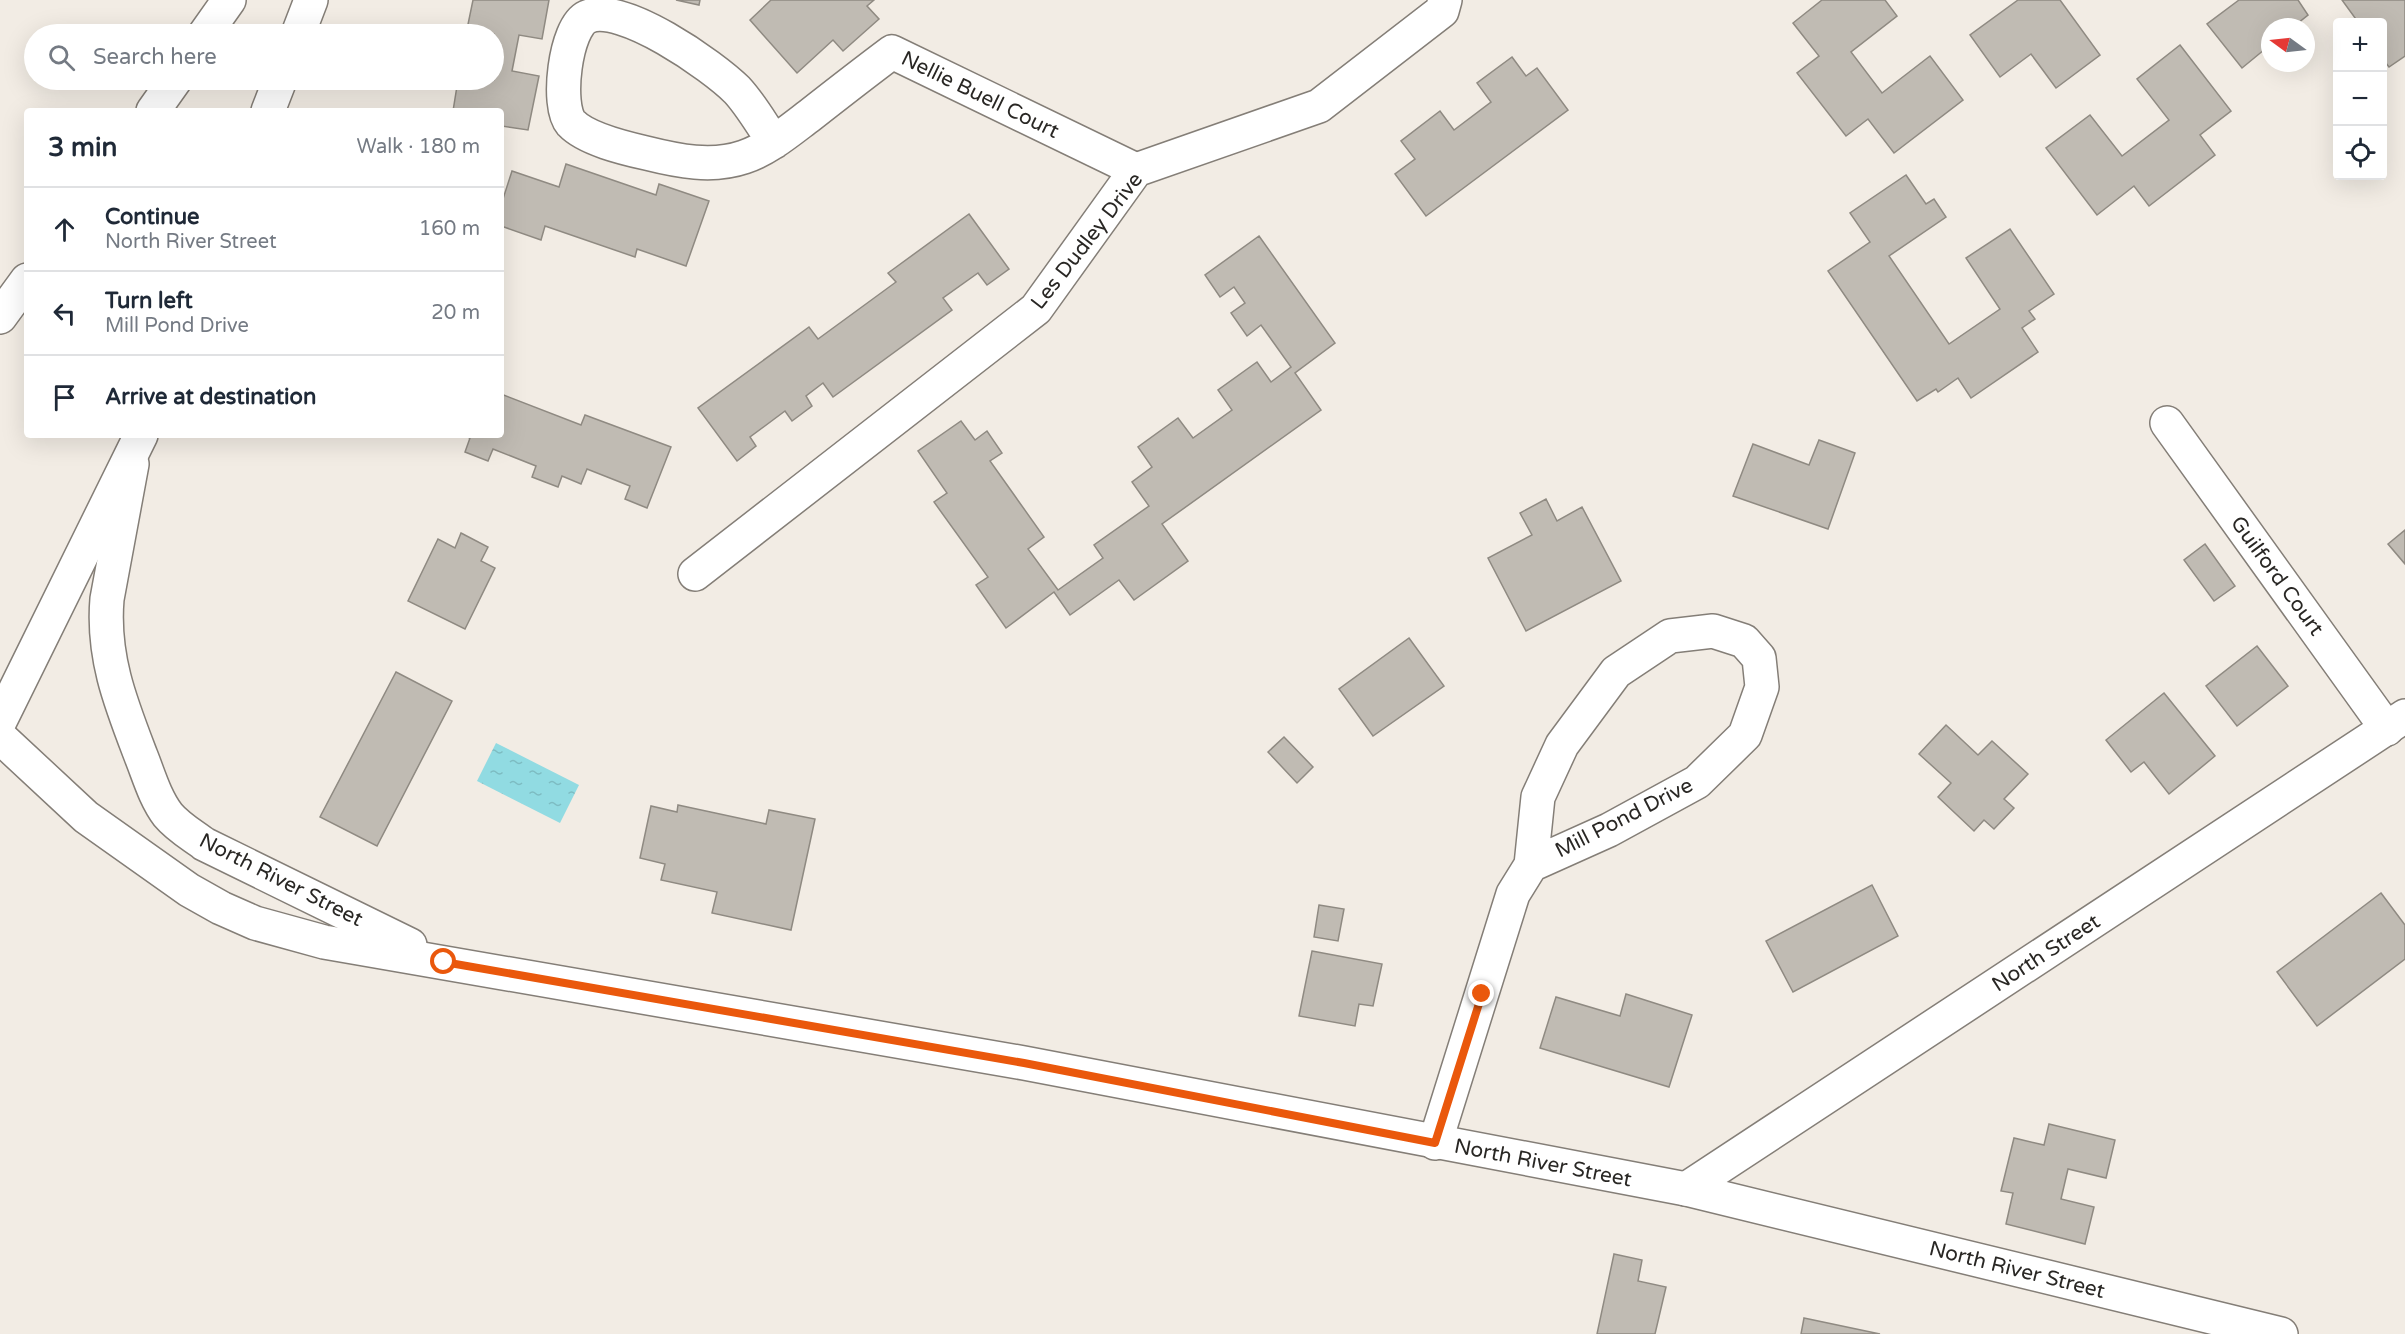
<!DOCTYPE html>
<meta charset="utf-8">
<style>
:root{--surface:#fff;--page:#f6f6f7;--text:#1f2937;--muted:#747a83;--line:#e0e1e3}
body{margin:0;font-family:"Varela Round",sans-serif;background:var(--page);color:var(--text)}
.controls{position:absolute;right:18px;top:18px;display:grid;overflow:hidden;border-radius:6px;box-shadow:0 6px 24px #0002}
.controls button{width:54px;height:54px;display:grid;place-items:center;padding:0;border:0;border-bottom:2px solid var(--line);background:var(--surface);color:var(--text);font:30px sans-serif}
.compass{position:absolute;left:2261px;top:18px;width:54px;height:54px;border-radius:50%;background:var(--surface);box-shadow:0 6px 24px #0002;rotate:285deg}
.stop{position:absolute;width:18px;height:18px;margin:-14px;border:4px solid #ea580c;border-radius:50%;background:#fff}
.stop.end{background:#ea580c;border-color:#fff;box-shadow:0 2px 6px #0008}
.list{margin:0;padding:0;list-style:none}
h2{display:flex;justify-content:space-between;align-items:center;height:78px;margin:0;padding:0 24px;font-size:26px}
h2 small{font-size:20px;font-weight:400;color:var(--muted)}
.list li{display:grid;grid-template-columns:39px 1fr auto;gap:18px;align-items:center;box-sizing:border-box;height:84px;padding:0 24px;border-top:2px solid var(--line)}
.list b{display:block;font-size:22px;white-space:nowrap}
.list p{margin:0;font-size:20px;white-space:nowrap;color:var(--muted)}
.list em{font-size:20px;font-style:normal;color:var(--muted)}
.icon{flex:none;width:33px;height:33px;fill:none;stroke:currentColor;stroke-width:2;stroke-linecap:round;stroke-linejoin:round}
.map{position:relative;flex:none;width:2405px;height:1334px;overflow:hidden}
.search{position:absolute;background:var(--surface);box-shadow:0 6px 24px #0002;left:24px;top:24px;width:480px;height:66px;display:flex;align-items:center;gap:15px;box-sizing:border-box;padding:0 21px;border-radius:33px;color:var(--muted);font-size:22px}
.panel{position:absolute;background:var(--surface);box-shadow:0 6px 24px #0002;left:24px;top:108px;width:480px;height:330px;border-radius:6px}
.map>svg:first-child{display:block}
.water{fill:url(#water-ripples)}
.building{fill:#c0bbb3;stroke:#8f8a82;stroke-width:1.5}
.lines{fill:none;stroke-linecap:round;stroke-linejoin:round}
.street-casing{stroke:#847e77;stroke-width:36}
.secondary-casing{stroke:#847e77;stroke-width:36}
.street{stroke:#fff;stroke-width:33}
.secondary{stroke:#fff;stroke-width:33}
.route{stroke:#ea580c;stroke-width:8}
.labels{text-anchor:middle;dominant-baseline:central;stroke-width:4.5;stroke-linejoin:round;paint-order:stroke}
.street-label{font-size:21px;fill:#292724;stroke:#fff}
</style>
<div class="map">
<svg width="2405" height="1334" viewBox="0 0 2405 1334">
<defs>
<pattern id="water-ripples" width="26" height="14" patternUnits="userSpaceOnUse" patternTransform="scale(1.5)"><rect width="26" height="14" fill="#91dbe2"/><path d="M2 4q2-2 4 0t4 0M15 11q2-2 4 0t4 0" fill="none" stroke="#7dbcc2"/></pattern>
</defs>
<rect width="100%" height="100%" fill="#f2ece4"/>
<polygon class="water" points="496,743 579,785 560,823 477,781"/>
<g class="building">
<polygon points="473,0 549,0 542,39 519,35 512,71 539,76 528,130 502,126 501,132 501,111 453,111 458,80 494,80 494,34 466,34"/>
<polygon points="676,0 700,0 699,5"/>
<polygon points="771,0 874,0 867,6 879,19 843,51 833,40 797,73 750,20"/>
<polygon points="1822,0 1885,0 1897,16 1851,52 1882,93 1930,56 1963,100 1894,153 1868,119 1846,136 1797,73 1819,56 1793,23"/>
<polygon points="2018,0 2060,0 2100,55 2056,88 2031,54 2000,77 1970,35"/>
<polygon points="2239,0 2298,0 2308,15 2293,27 2270,27 2270,45 2242,68 2207,24"/>
<polygon points="2342,0 2405,0 2405,56 2389,67 2382,58 2382,22 2358,22"/>
<polygon points="2180,45 2231,111 2200,135 2215,155 2149,206 2134,186 2097,215 2046,148 2090,115 2122,156 2169,120 2137,79"/>
<polygon points="1512,57 1526,76 1537,68 1568,110 1426,216 1395,174 1415,159 1401,141 1440,111 1454,130 1491,102 1477,83"/>
<polygon points="566,164 656,195 659,184 709,201 686,266 637,249 635,257 545,226 541,240 501,226 501,205 512,171 559,187"/>
<polygon points="1906,175 1926,204 1934,199 1946,217 1889,256 1949,344 2000,309 1966,258 2010,229 2054,294 2029,311 2035,319 2022,328 2038,352 1971,398 1958,378 1938,392 1936,389 1917,401 1828,271 1870,242 1850,213"/>
<polygon points="969,214 1009,269 987,285 978,273 943,298 952,310 833,397 823,383 806,396 812,406 792,421 785,411 750,437 756,446 737,461 698,408 809,327 818,339 896,282 888,273"/>
<polygon points="1259,236 1335,343 1295,373 1321,410 1162,524 1188,561 1134,600 1119,580 1070,615 1054,592 1006,628 976,585 988,577 934,502 947,493 918,451 961,421 975,440 987,431 1002,453 990,461 1044,537 1028,549 1058,590 1103,558 1094,545 1149,506 1132,482 1152,467 1138,447 1178,418 1193,438 1232,410 1218,390 1257,362 1271,382 1291,367 1261,325 1247,336 1231,313 1245,303 1234,287 1220,297 1205,275"/>
<polygon points="501,394 581,425 585,415 671,447 647,508 625,499 630,486 587,469 581,484 562,476 558,487 532,477 536,466 493,449 488,461 465,452 470,438 462,435 501,435"/>
<polygon points="1819,440 1855,453 1828,529 1733,496 1753,444 1809,465"/>
<polygon points="1546,499 1557,521 1582,507 1621,581 1526,631 1488,558 1532,535 1520,513"/>
<polygon points="2405,530 2405,564 2388,544"/>
<polygon points="461,533 488,547 481,561 495,568 465,629 408,601 438,539 455,548"/>
<polygon points="2205,544 2235,586 2214,601 2184,560"/>
<polygon points="1409,638 1444,686 1373,736 1339,689"/>
<polygon points="2257,646 2288,686 2237,726 2206,686"/>
<polygon points="396,672 452,701 377,846 320,817"/>
<polygon points="2164,693 2215,756 2169,794 2144,762 2131,772 2106,740"/>
<polygon points="1946,725 1978,755 1992,741 2028,774 2004,799 2014,808 1994,829 1984,820 1974,831 1938,797 1951,783 1919,754"/>
<polygon points="1284,737 1313,767 1297,783 1268,752"/>
<polygon points="678,805 766,824 769,810 815,819 791,930 712,913 717,892 661,880 665,864 640,858 651,806 677,812"/>
<polygon points="1872,885 1898,936 1793,992 1766,941"/>
<polygon points="2381,893 2405,925 2405,959 2317,1026 2277,972"/>
<polygon points="1319,905 1344,909 1338,941 1314,937"/>
<polygon points="1312,951 1382,964 1373,1006 1359,1004 1355,1026 1299,1016"/>
<polygon points="1626,994 1692,1015 1669,1087 1540,1048 1556,997 1620,1016"/>
<polygon points="2049,1124 2115,1140 2106,1178 2068,1169 2061,1199 2094,1207 2085,1244 2006,1224 2013,1193 2001,1191 2014,1138 2044,1145"/>
<polygon points="1614,1254 1642,1260 1638,1281 1666,1287 1655,1334 1597,1334"/>
<polygon points="1804,1318 1880,1334 1801,1334"/>
</g>
<g class="lines">
<defs>
<g id="street">
<path d="M774,142c-12,-17 -23,-37 -37,-52 -24,-24 -116,-89 -150,-73 -22,10 -31,89 -16,106 15,16 53,25 75,30 32,8 66,15 98,4 24,-8 45,-26 65,-41 28,-22 55,-43 83,-64l244,118"/>
<polyline points="2167,423 2387,729"/>
<path d="M132,464l-25,135c-5,58 14,105 34,157 8,20 14,42 27,59 10,12 24,20 36,29l206,101"/>
<polyline points="695,574 1036,309 1136,170 1319,106 1442,11 1445,0"/>
<polyline points="0,737 86,817 189,890 221,908 255,923 324,942 1024,1063 1686,1189 2281,1334"/>
<polyline points="1435,1143 1513,894 1531,865 1538,797 1562,745 1616,672 1670,636 1713,631 1744,641 1759,658 1762,687 1745,735 1697,782 1609,830 1531,865"/>
<polyline points="1686,1189 2405,716"/>
</g>
<g id="secondary">
<polyline points="205,34 229,0"/>
<polyline points="298,34 311,0"/>
<polyline points="153,111 175,80"/>
<polyline points="268,111 280,80"/>
<polyline points="0,317 27,280"/>
<polyline points="0,721 141,435"/>
</g>
</defs>
<use href="#street" class="street-casing"/>
<use href="#secondary" class="secondary-casing"/>
<use href="#street" class="street"/>
<use href="#secondary" class="secondary"/>
</g>
<g class="lines">
<polyline class="route" points="444,962 1024,1063 1435,1143 1482,994"/>
</g>
<g class="labels">
<g class="street-label">
<text transform="translate(980 95) rotate(26)">Nellie Buell Court</text>
<text transform="translate(1087 241) rotate(-52)">Les Dudley Drive</text>
<text transform="translate(2277 576) rotate(54)">Guilford Court</text>
<text transform="translate(1624 818) rotate(-27)">Mill Pond Drive</text>
<text transform="translate(281 880) rotate(27)">North River Street</text>
<text transform="translate(2046 953) rotate(-33)">North Street</text>
<text transform="translate(1543 1163) rotate(11)">North River Street</text>
<text transform="translate(2017 1270) rotate(14)">North River Street</text>
</g>
</g>
</svg>
<div class="controls">
<button>+</button>
<button>−</button>
<button><svg class="icon" aria-label="locate" viewBox="0 0 24 24"><circle cx="12" cy="12" r="6"/><path d="M12 2v4M12 18v4M2 12h4M18 12h4"/></svg></button>
</div>
<svg class="compass" viewBox="-18 -18 36 36"><path d="M0-13l5 13h-10z" fill="#e53935"/><path d="M0 13l5-13h-10z" fill="#747a83"/></svg>
<div class="stop" style="left:444px;top:962px"></div>
<div class="stop end" style="left:1482px;top:994px"></div>
<div class="search"><svg class="icon" aria-label="search" viewBox="0 0 24 24"><circle cx="10" cy="10" r="6"/><path d="M15 15l6 6"/></svg>Search here</div>
<section class="panel">
<h2>3 min<small>Walk · 180 m</small></h2>
<ul class="list">
<li><svg class="icon" aria-label="ahead" viewBox="0 0 24 24"><path d="M12 20V5M6 11l6-6 6 6"/></svg><div><b>Continue</b><p>North River Street</p></div><em>160 m</em></li>
<li><svg class="icon" aria-label="left" viewBox="0 0 24 24"><path d="M17 20v-9H6M10 6l-5 5 5 5"/></svg><div><b>Turn left</b><p>Mill Pond Drive</p></div><em>20 m</em></li>
<li><svg class="icon" aria-label="arrive" viewBox="0 0 24 24"><path d="M6 21V4h12l-3 4 3 4H6"/></svg><div><b>Arrive at destination</b></div></li>
</ul>
</section>
</div>
